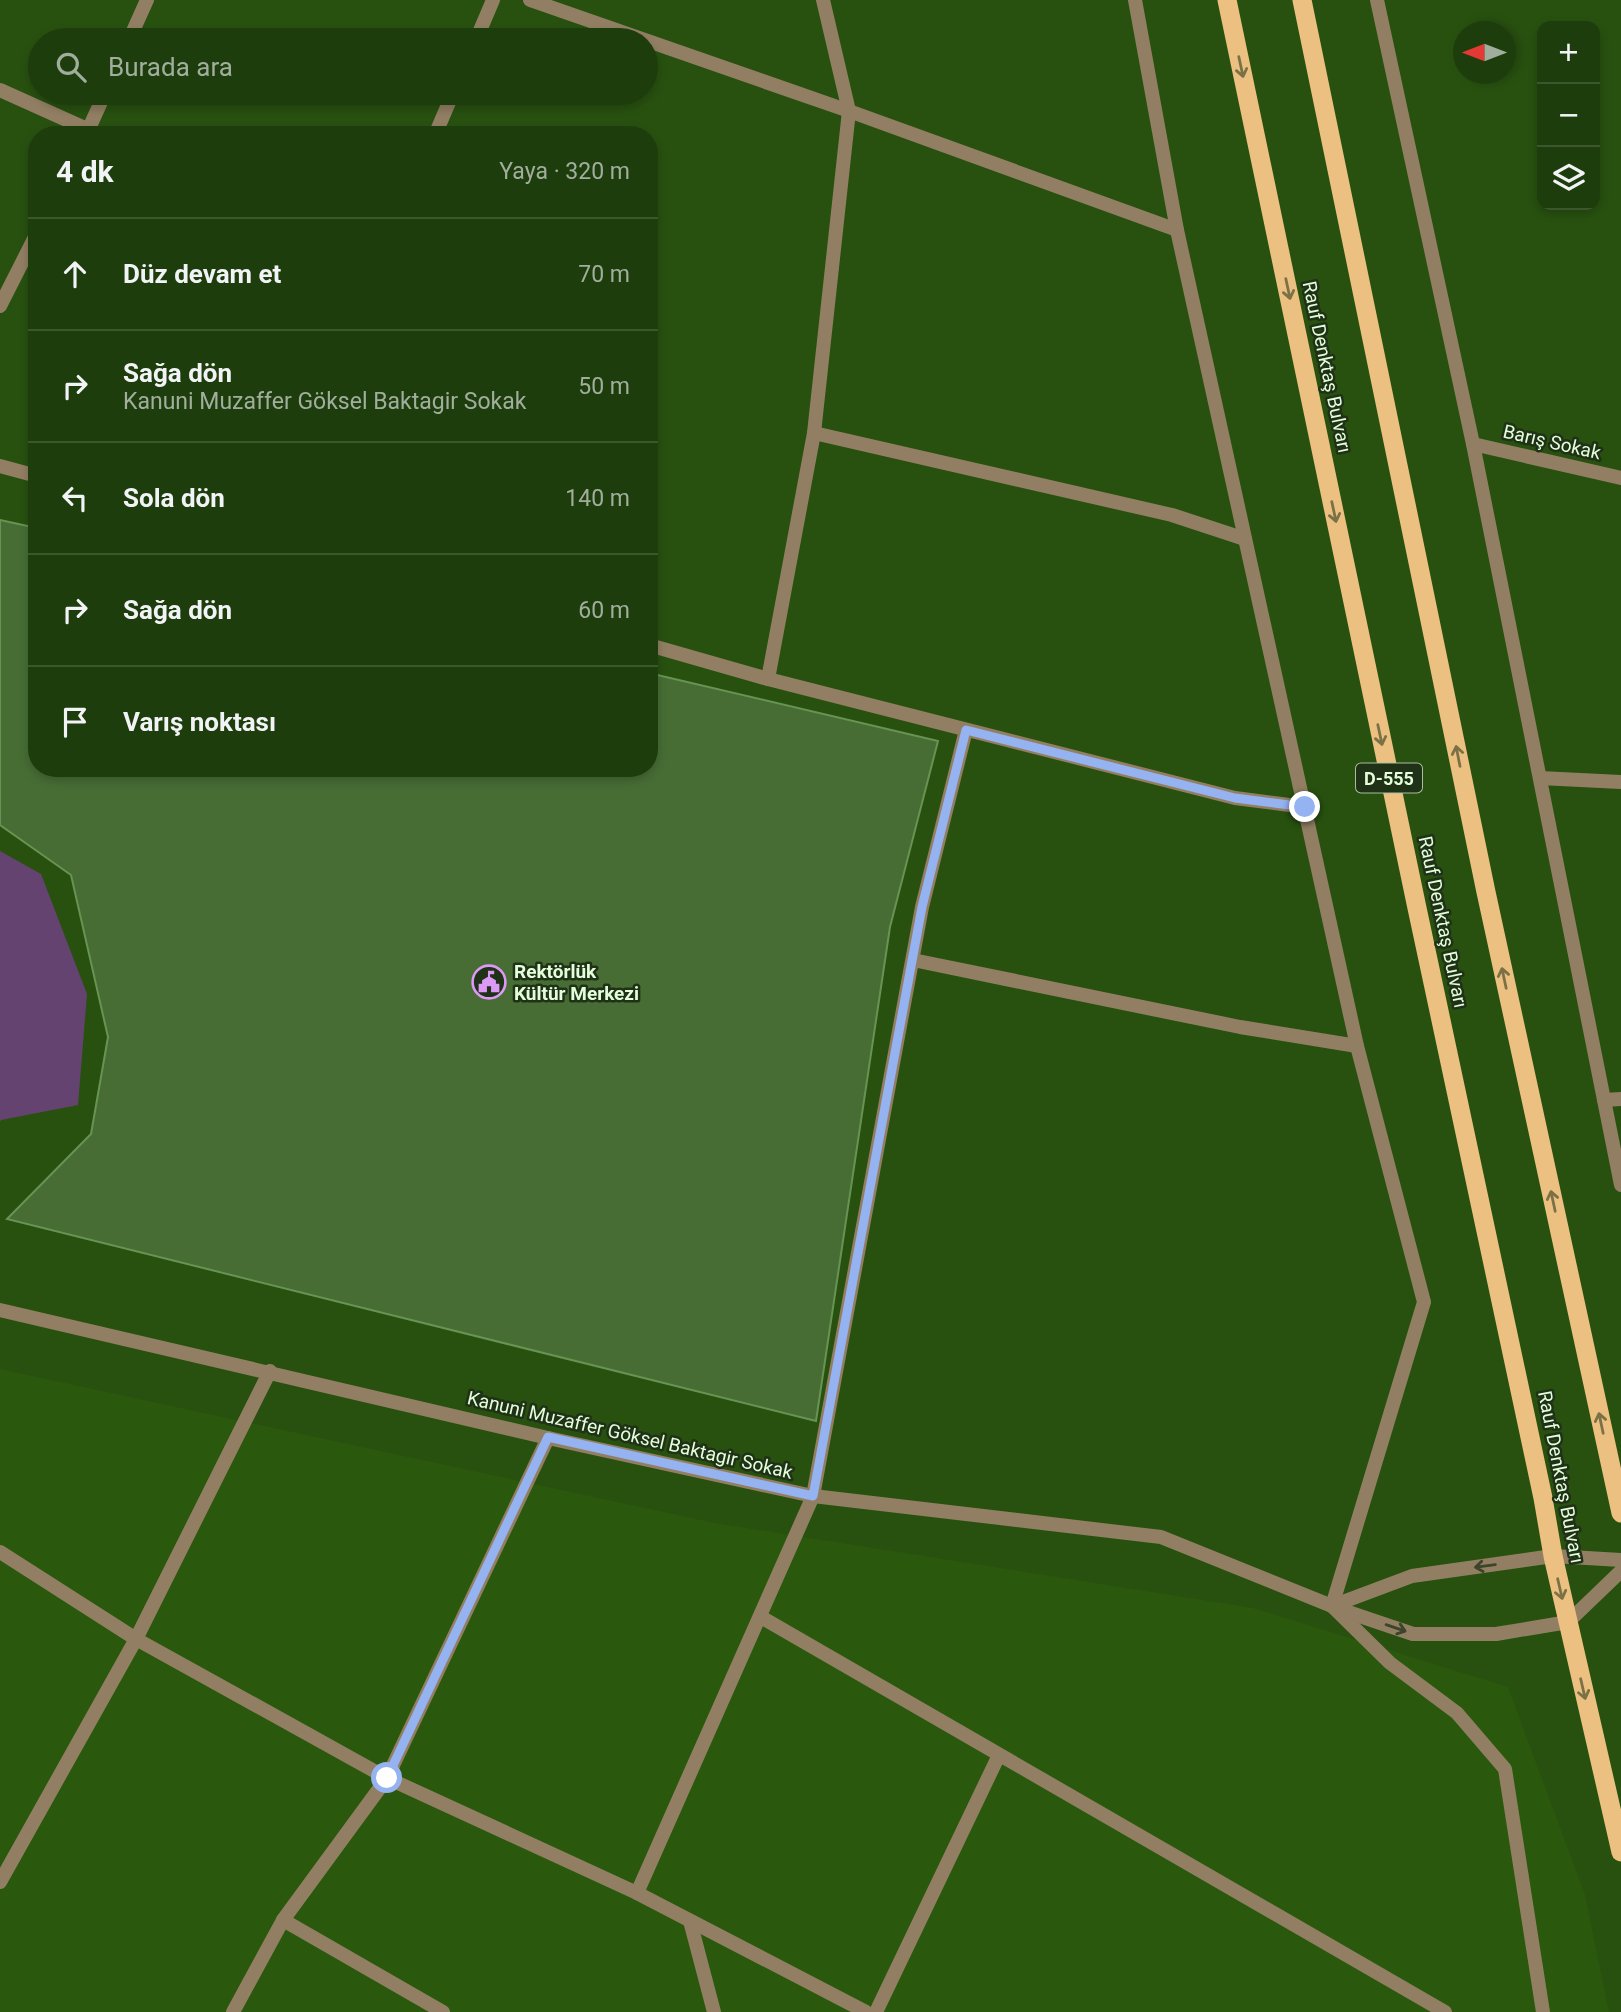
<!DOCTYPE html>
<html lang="tr">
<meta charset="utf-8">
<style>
:root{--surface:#1e3d0c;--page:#264415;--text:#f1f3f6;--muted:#a1ae9d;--line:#3c562d}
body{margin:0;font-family:Roboto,sans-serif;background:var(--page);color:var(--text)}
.controls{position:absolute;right:21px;top:21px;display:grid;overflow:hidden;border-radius:14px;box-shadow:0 4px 10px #0003}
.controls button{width:63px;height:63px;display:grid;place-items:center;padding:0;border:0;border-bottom:2px solid var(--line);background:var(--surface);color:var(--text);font:35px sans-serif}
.compass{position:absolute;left:1453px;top:21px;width:63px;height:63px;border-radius:50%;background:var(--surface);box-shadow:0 4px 10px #0003;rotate:270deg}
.stop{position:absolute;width:21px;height:21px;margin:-16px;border:5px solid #95b2f1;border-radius:50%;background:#fff}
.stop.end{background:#95b2f1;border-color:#fff;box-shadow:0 2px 7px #0008}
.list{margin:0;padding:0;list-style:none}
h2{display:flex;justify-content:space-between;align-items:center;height:91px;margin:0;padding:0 28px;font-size:30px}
h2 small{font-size:23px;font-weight:400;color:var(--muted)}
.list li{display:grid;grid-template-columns:46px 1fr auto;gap:21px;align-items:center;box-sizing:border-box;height:112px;padding:0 28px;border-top:2px solid var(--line)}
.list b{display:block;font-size:26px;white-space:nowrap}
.list p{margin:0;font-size:23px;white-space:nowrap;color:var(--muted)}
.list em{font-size:23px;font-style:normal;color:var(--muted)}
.icon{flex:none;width:38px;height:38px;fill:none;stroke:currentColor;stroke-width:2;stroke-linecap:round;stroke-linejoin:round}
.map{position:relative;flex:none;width:1621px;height:2012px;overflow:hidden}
.search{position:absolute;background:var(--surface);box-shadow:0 4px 10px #0003;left:28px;top:28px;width:630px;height:77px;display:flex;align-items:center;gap:18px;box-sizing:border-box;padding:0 24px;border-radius:38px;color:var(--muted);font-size:26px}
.panel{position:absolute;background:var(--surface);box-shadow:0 4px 10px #0003;left:28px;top:126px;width:630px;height:651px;border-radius:28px}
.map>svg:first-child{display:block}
.built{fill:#2a580d}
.green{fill:#644371}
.building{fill:#476d35;stroke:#679353;stroke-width:2}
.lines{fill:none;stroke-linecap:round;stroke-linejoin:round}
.minor{stroke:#927f63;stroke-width:14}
.tertiary{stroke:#927f63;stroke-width:14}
.trunk{stroke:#ecc080;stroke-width:19}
.oneway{stroke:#7b7146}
.oneway2{stroke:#3c442a}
.route{stroke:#95b2f1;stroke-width:9}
.labels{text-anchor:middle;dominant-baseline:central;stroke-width:5;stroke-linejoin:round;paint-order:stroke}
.shield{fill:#1f3117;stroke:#a9c0a0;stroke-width:2}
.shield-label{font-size:18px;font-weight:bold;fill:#e4fdda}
.street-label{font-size:19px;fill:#e4fdda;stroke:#1f3117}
.poi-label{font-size:19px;font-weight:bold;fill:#e4fdda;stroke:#1f3117;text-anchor:start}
</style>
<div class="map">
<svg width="1621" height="2012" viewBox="0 0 1621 2012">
<rect width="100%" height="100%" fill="#285110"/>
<polygon class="built" points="0,1369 715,1523 1253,1608 1508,1687 1585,1895 1609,2012 0,2012"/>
<polygon class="green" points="0,851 41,874 87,994 78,1105 1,1120 0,1122"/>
<polygon class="building" points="0,520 37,528 37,768 649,768 649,673 938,741 890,927 816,1421 7,1219 91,1134 108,1037 71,875 0,825"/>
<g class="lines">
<g class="minor">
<polyline points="530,0 849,111 1177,230"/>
<polyline points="1135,0 1177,230 1357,1046 1424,1302 1332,1606"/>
<polyline points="1377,0 1473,444 1621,1185"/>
<polyline points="129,40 147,0"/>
<polyline points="476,40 493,0"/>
<polyline points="0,90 89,130"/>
<polyline points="86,135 105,93"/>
<polyline points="435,135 453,93"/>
<polyline points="0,306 37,233"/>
<polyline points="814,433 1172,515 1245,539"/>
<polyline points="1473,444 1621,478"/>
<polyline points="0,466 37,476"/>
<polyline points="649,645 768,679 814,433 849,111 823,0"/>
<polyline points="768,679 1235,798 1305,807"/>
<polyline points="1540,778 1621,782"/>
<polyline points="913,960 1240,1027 1357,1046"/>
<polyline points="1604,1100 1621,1099"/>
<polyline points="0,1552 136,1639 387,1778 637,1893 866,2012"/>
<polyline points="1332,1606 1390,1663 1457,1713 1505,1769 1543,2012"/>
<polyline points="1336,1608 1413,1634 1496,1634 1568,1622 1621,1571"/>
<polyline points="761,1617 1445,2012"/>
<polyline points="0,1882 136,1639 270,1371"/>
<polyline points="637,1893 813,1496 922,907 966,730"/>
<polyline points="283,1920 443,2012"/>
<polyline points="690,1921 714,2012"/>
<polyline points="233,2012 283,1920 387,1778 548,1438"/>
<polyline points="876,2012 999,1755"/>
</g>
<polyline class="tertiary" points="0,1310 548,1438 813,1496 1161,1537 1332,1606 1412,1576 1553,1556 1621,1560"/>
<g class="trunk">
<polyline points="1227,0 1417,908 1543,1498 1553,1556 1621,1852"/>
<polyline points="1302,0 1486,892 1621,1513"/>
</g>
</g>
<defs><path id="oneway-shaft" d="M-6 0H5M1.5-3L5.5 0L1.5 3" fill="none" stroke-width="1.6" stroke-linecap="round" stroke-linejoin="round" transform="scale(1.75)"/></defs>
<g class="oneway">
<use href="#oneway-shaft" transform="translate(1241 67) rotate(78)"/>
<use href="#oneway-shaft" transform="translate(1288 289) rotate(78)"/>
<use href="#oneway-shaft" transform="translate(1334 512) rotate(78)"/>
<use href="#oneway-shaft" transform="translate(1380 735) rotate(78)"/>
<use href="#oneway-shaft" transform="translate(1458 756) rotate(-101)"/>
<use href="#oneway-shaft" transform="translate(1504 978) rotate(-102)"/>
<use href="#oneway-shaft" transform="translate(1553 1201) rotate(-102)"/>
<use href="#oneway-shaft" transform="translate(1601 1423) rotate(-102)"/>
<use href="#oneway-shaft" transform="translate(1560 1589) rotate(77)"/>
<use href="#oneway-shaft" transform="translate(1583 1689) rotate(77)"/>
</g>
<g class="oneway2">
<use href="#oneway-shaft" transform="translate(1485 1566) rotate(172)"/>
<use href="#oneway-shaft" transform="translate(1396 1628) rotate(19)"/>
</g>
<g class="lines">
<polyline class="route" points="387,1778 548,1437 813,1496 922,907 966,730 1235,798 1305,807"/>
</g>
<defs>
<symbol id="civic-ring" viewBox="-11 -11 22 22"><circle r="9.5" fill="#1f3117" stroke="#dc99f5" stroke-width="1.5"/><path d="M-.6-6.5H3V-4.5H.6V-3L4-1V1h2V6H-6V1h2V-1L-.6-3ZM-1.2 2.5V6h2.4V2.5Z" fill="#dc99f5"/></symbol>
</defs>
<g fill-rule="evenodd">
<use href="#civic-ring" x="470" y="963" width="38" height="38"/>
</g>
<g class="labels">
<rect class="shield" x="1356" y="763.5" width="66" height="29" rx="5"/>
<g class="shield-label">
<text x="1389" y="778">D-555</text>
</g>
<g class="street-label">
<text transform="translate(1327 367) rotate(78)">Rauf Denktaş Bulvarı</text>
<text transform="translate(1552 442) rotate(13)">Barış Sokak</text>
<text transform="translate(1443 922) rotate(78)">Rauf Denktaş Bulvarı</text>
<text transform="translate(630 1435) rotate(13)">Kanuni Muzaffer Göksel Baktagir Sokak</text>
<text transform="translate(1561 1477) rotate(79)">Rauf Denktaş Bulvarı</text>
</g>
<g class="poi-label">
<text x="514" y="971">Rektörlük<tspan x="514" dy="22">Kültür Merkezi</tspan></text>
</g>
</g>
</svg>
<div class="controls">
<button>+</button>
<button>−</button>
<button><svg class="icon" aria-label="layers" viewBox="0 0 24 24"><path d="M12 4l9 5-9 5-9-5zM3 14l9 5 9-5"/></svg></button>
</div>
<svg class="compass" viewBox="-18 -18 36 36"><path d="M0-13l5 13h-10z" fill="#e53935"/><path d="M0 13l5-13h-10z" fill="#a1ae9d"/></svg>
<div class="stop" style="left:387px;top:1778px"></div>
<div class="stop end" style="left:1305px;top:807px"></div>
<div class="search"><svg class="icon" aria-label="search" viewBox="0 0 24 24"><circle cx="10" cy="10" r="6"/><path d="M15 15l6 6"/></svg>Burada ara</div>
<section class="panel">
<h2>4 dk<small>Yaya · 320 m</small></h2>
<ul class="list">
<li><svg class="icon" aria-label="ahead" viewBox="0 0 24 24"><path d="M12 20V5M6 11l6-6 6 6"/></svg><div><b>Düz devam et</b></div><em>70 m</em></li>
<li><svg class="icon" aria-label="right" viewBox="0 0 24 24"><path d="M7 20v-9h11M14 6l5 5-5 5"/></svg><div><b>Sağa dön</b><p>Kanuni Muzaffer Göksel Baktagir Sokak</p></div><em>50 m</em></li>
<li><svg class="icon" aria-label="left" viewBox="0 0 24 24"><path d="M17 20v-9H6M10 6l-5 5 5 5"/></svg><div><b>Sola dön</b></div><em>140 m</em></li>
<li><svg class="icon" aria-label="right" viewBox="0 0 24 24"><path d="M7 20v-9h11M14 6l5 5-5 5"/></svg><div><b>Sağa dön</b></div><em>60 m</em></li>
<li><svg class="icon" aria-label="arrive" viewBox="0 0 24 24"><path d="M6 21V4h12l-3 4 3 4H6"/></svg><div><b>Varış noktası</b></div></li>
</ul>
</section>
</div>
